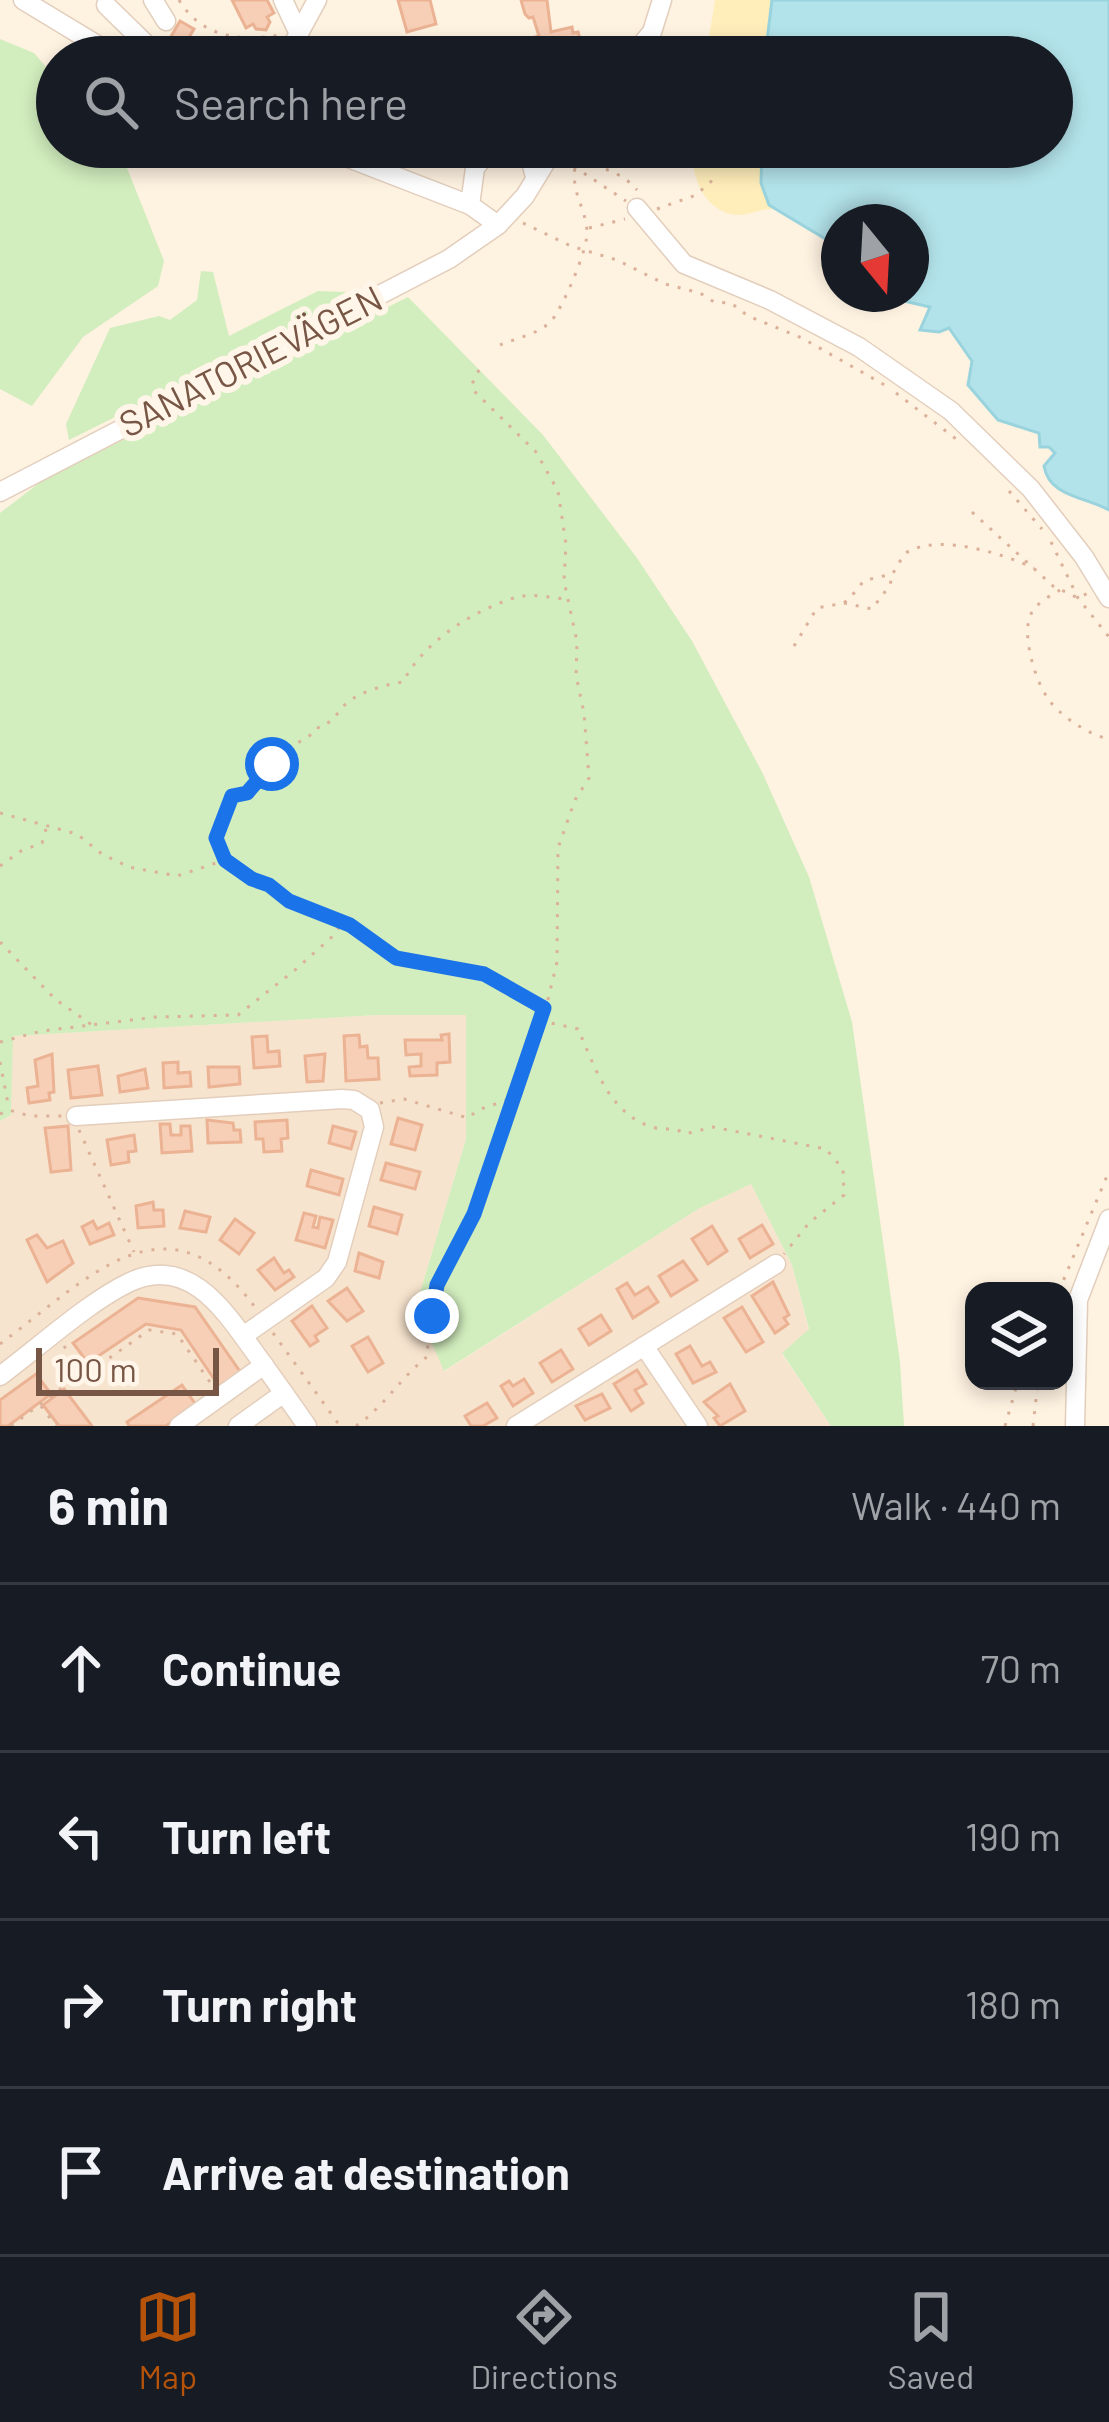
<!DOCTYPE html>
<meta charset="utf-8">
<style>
:root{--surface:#171b24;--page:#20242c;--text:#f1f3f6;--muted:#9ea1a6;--line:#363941;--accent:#b45309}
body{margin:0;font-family:Barlow,sans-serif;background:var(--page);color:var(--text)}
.controls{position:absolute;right:36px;bottom:36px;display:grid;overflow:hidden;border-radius:24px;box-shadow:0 6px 18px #0003}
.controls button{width:108px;height:108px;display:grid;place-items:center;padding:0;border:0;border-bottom:3px solid var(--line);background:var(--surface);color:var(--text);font:60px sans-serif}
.compass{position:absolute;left:821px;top:204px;width:108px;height:108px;border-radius:50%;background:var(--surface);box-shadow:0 6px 18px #0003;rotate:162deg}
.scale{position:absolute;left:36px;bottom:30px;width:183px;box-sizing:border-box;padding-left:12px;border:6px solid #785645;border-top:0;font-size:33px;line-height:42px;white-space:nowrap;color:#785645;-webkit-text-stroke:9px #fff6e9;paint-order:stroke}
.stop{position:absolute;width:36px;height:36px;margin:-27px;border:9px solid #1a73e8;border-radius:50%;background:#fff}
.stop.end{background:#1a73e8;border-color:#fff;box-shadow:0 3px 12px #0008}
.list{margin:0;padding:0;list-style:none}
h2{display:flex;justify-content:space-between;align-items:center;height:156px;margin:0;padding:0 48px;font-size:51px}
h2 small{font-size:39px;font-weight:400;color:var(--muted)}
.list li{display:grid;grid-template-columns:78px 1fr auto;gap:36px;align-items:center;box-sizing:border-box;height:168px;padding:0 48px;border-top:3px solid var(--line)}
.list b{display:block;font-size:45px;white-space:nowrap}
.list em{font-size:39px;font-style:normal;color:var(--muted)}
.icon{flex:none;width:66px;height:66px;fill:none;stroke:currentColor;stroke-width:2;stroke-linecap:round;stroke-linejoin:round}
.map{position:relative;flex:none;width:1109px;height:1426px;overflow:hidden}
.search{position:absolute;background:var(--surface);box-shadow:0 6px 18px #0003;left:36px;right:36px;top:36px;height:132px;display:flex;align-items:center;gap:30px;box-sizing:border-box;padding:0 42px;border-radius:66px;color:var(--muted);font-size:45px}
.sheet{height:828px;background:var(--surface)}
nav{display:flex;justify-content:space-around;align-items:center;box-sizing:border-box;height:168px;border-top:3px solid var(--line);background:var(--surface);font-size:33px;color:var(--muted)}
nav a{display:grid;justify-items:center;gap:6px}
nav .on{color:var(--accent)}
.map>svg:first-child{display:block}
.residential{fill:#f7e4ce}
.green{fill:#d2edbe}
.sand{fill:#ffeeba}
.water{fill:#b3e3ea;stroke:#99d3dd;stroke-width:3}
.building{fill:#f7ceb6;stroke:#ebb394;stroke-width:3}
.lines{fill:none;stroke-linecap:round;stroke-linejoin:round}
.minor-casing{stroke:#e3cebc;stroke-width:21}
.path{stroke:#dbb199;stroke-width:3;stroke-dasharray:3 9;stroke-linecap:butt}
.minor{stroke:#fff;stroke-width:18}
.route{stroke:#1a73e8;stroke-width:15}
.labels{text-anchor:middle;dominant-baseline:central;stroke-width:12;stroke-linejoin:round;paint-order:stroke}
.street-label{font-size:36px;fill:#785645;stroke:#fff6e9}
</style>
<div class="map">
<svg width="1109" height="1426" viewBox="0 0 1109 1426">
<rect width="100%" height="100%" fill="#fef2e1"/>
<polygon class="residential" points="378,1015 467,1015 466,1139 416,1306 445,1371 698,1209 751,1184 792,1265 809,1330 782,1354 831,1426 0,1426 0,1121 11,1115 12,1036"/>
<g class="green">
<polygon points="0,39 34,53 57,80 57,147 124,147 127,168 164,261 158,286 83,337 32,406 0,389"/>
<polygon points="201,271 213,272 229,336 318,291 345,292 350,300 69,440 66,424 110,328 159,316 170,320 197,300"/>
<polygon points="408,297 543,435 637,558 692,641 762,772 809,877 852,1022 900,1362 904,1426 831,1426 782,1353 809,1329 792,1265 751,1184 698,1209 444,1371 416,1306 466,1139 466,1015 378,1015 13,1036 11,1115 0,1121 0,513 43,480"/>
</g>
<g class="sand">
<polygon points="715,0 772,0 765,57 706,57"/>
<path d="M694,147h68c0,22 -5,46 12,62 -13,-1 -26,7 -38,6 -33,-4 -47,-41 -42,-68z"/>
</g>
<path class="water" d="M772,0h337v510c-23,-13 -60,-13 -65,-44l11,-13 -6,-6h-9l-1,-14 -41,-13 -30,-35 4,-24 -23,-33 -10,4 -19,-2 10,-23 -30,-7 -7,-6h18v-72h-72v25l-70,-42 -8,-22 1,-36h290v-90h-287z"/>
<g class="building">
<polygon points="232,0 267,0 274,13 267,17 270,22 266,30 256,29 253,24 246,28"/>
<polygon points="398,0 430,0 436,24 407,32"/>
<polygon points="521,0 547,0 551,32 572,27 573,33 578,32 585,55 495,57 494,54 522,46 520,41 539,36 533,17 529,18 525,14"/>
<polygon points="180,21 194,29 177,57 159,57"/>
<polygon points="205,39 236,51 233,57 199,53"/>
<polygon points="449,1034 450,1062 437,1063 437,1075 410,1076 409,1067 421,1066 421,1054 406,1055 405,1040 442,1040 441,1035"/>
<polygon points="359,1035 360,1047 367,1046 368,1058 378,1058 379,1079 346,1081 344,1036"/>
<polygon points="267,1036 268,1052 279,1051 280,1066 254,1068 252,1037"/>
<polygon points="52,1054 54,1092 49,1093 50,1100 29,1103 27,1088 38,1086 35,1060"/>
<polygon points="325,1054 323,1081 307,1082 305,1056"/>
<polygon points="178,1062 178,1073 190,1072 191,1086 164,1088 163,1063"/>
<polygon points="98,1066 102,1095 71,1098 68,1070"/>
<polygon points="208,1067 239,1067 240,1084 209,1087"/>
<polygon points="145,1069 148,1088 120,1092 118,1076"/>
<polygon points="398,1118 422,1125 415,1150 391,1144"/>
<polygon points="207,1120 233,1123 234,1130 240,1130 241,1142 208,1143"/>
<polygon points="287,1120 288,1138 281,1139 282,1151 264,1152 263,1139 256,1139 255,1122"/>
<polygon points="160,1124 170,1124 171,1135 181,1135 181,1126 190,1126 192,1151 162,1153"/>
<polygon points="68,1126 71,1170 51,1172 45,1128"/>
<polygon points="333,1126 356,1132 351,1149 329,1143"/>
<polygon points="134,1135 136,1151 128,1152 129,1162 111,1165 107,1140"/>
<polygon points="386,1163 420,1172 415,1189 381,1180"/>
<polygon points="311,1170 343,1179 339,1195 307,1186"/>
<polygon points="153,1202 154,1210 163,1210 164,1226 138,1228 136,1206"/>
<polygon points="374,1207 402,1215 397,1234 369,1226"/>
<polygon points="185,1211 210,1217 206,1232 180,1228"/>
<polygon points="304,1213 316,1216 313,1227 318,1228 320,1217 333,1220 325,1248 296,1240"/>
<polygon points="235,1219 254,1233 239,1254 220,1240"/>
<polygon points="93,1221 97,1229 109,1223 114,1235 90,1244 82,1227"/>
<polygon points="762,1225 773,1244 750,1258 739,1239"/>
<polygon points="712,1226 727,1251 708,1264 692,1239"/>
<polygon points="37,1235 47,1248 63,1241 73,1263 47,1282 27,1240"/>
<polygon points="359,1253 383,1262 379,1278 355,1271"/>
<polygon points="274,1258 284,1273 289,1270 294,1277 275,1290 258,1270"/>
<polygon points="683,1261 697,1280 671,1296 659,1276"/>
<polygon points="773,1282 789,1315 784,1318 788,1324 775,1333 752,1296"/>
<polygon points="627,1283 635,1295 648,1287 658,1302 633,1318 617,1289"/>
<polygon points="347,1288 363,1311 347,1321 328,1301"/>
<polygon points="138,1298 195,1307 241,1373 220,1388 181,1330 146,1324 88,1363 73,1343"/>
<polygon points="312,1306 327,1328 315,1336 318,1341 310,1346 292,1321"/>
<polygon points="742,1307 763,1342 746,1352 724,1318"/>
<polygon points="601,1315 611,1331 589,1345 579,1329"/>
<polygon points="368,1337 383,1363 368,1372 352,1346"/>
<polygon points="690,1346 702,1366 710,1362 716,1372 693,1383 676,1354"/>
<polygon points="561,1350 573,1369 552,1382 540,1363"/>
<polygon points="637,1370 646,1384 635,1390 643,1403 631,1411 614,1384"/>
<polygon points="36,1374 51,1394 8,1426 0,1426 0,1400"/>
<polygon points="524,1379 533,1393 513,1406 501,1386 509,1381 513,1386"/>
<polygon points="730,1384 745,1411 720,1426 714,1418 718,1416 704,1402"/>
<polygon points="182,1385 196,1405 166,1426 129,1426 127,1422"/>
<polygon points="64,1389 92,1426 59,1426 43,1405"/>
<polygon points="602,1394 610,1408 585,1420 576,1406"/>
<polygon points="487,1403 497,1418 483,1426 471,1426 465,1416"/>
</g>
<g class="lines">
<defs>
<g id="minor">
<polyline points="23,0 117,57"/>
<polyline points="153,0 166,21"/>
<polyline points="283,0 299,34"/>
<polyline points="106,5 147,45"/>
<polyline points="188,54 195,57"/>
<polyline points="286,57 317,0"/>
<polyline points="631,57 652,32 662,0"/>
<polyline points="517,147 530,158 535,177"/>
<polyline points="470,205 475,168 492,147"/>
<polyline points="637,208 684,264 770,300 859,347 951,411 1031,489 1084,557 1109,598"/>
<polyline points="498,225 525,196 555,147"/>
<polyline points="0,492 449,259 498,225 470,205 320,147"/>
<polyline points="76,1116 342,1099 354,1100 370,1110 374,1127 337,1262 326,1278 243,1336"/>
<polyline points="644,1346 698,1426"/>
<path d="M0,1376c38,-28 87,-73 128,-93 59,-29 95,25 125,67 18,25 36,50 54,76"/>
<polyline points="179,1426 264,1365"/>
<polyline points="238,1426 284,1393"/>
<polyline points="516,1426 776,1264"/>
<polyline points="1075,1426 1078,1300 1109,1219"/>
</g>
</defs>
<use href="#minor" class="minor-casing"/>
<g class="path">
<path d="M179,0c24,39 61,41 103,35"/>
<polyline points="313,43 332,57"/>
<polyline points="564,160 626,201"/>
<polyline points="657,209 696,195 717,176"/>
<polyline points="523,223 571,246 617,260 665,284 700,293 714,302 731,303 748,316 802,338 888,387"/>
<polyline points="589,228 625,219"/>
<path d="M500,345c16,-7 40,-11 52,-25 11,-13 36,-71 35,-88 -1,-24 -16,-39 -12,-65 19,-6 50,7 62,23"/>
<polyline points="896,393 960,442"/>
<polyline points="1009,491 1042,529"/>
<polyline points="972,512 1053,586 1078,598 1090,592"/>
<polyline points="1051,542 1078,598 1109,637"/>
<path d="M1060,590c-10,6 -24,13 -29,24 -10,19 4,66 16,83 11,18 42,38 62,42"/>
<polyline points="844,603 872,609 890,585 892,576"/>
<path d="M794,646l23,-38 27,-5c29,-27 6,-19 48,-29 7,-8 9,-19 17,-23 33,-17 94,3 125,17"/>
<polyline points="0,813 77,834 102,854 129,867 177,876 228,859 252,879 269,885 289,901 371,937 396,958 484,974 542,1007"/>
<path d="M225,860l-8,-29 15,-35 15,-3 39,-43 31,-19 2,-5c18,-4 17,-15 29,-24 12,-10 39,-18 55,-20 21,-41 71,-72 114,-85 16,-4 33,1 49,2"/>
<polyline points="0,866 21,851 42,843 46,829"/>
<polyline points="0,942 55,999 92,1025"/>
<path d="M545,1016l1,6 32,7c17,38 32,88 78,99 13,3 17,-2 29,6l28,-7 113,22 17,20 1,26 -35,28 -25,31"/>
<polyline points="0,1042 42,1031 156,1017 238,1015 295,970 334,935 341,924"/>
<polyline points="0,1062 9,1109"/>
<polyline points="380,1103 404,1099 468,1118 478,1110 516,1097"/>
<polyline points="0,1114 9,1110 30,1116 62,1116"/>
<polyline points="79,1130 134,1252"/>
<polyline points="1059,1291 1109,1171"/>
<polyline points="273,1333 340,1426"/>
<path d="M0,1344c88,-65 168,-158 257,-34"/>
<polyline points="64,1346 77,1366 94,1369 149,1330 177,1334 212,1385"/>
<polyline points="41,1406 56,1426"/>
<polyline points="11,1426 86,1370"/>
<path d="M356,1426c28,-19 44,-48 72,-70l-1,-31 8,-17 2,-23 37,-71 71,-202 12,-50 1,-114 17,-48 14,-22 -5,-65 -8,-38 1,-33 -13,-61 2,-37 -8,-53 -22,-39 -62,-61 -2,-7 10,-20"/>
<polyline points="1005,1426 1018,1381"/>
<polyline points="1033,1426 1038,1381"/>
</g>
<use href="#minor" class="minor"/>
</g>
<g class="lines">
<polyline class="route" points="272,764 247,793 232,796 216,838 225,860 252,879 269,885 289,901 350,925 396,958 484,974 544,1008 474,1214 437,1285 432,1316"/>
</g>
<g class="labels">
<g class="street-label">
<text transform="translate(250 360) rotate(-27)">SANATORIEVÄGEN</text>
</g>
</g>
</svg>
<div class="controls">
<button><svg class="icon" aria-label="layers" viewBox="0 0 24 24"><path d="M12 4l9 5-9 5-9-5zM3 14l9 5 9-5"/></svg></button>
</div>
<svg class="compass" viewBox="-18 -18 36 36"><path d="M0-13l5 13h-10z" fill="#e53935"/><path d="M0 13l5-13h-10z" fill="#9ea1a6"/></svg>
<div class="scale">100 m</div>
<div class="stop" style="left:272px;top:764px"></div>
<div class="stop end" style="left:432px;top:1316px"></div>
<div class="search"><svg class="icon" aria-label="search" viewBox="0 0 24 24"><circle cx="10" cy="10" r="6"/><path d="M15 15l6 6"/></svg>Search here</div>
</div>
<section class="sheet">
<h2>6 min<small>Walk · 440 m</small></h2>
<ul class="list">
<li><svg class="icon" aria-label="ahead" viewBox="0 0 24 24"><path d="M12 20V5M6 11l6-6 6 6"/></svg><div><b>Continue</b></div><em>70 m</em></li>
<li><svg class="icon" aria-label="left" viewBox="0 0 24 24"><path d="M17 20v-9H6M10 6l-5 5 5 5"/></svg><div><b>Turn left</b></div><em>190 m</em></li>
<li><svg class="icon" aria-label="right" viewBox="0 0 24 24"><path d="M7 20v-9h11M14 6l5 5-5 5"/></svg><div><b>Turn right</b></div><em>180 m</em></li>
<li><svg class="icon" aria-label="arrive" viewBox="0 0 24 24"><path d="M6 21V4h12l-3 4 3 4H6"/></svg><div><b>Arrive at destination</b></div></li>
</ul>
</section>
<nav>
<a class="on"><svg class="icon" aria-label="map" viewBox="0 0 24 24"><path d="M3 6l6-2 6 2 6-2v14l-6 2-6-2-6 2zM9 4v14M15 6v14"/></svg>Map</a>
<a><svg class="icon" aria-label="directions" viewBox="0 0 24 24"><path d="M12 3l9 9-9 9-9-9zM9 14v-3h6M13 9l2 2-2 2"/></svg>Directions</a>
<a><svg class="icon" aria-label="saved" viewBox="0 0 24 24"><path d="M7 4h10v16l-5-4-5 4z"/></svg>Saved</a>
</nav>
